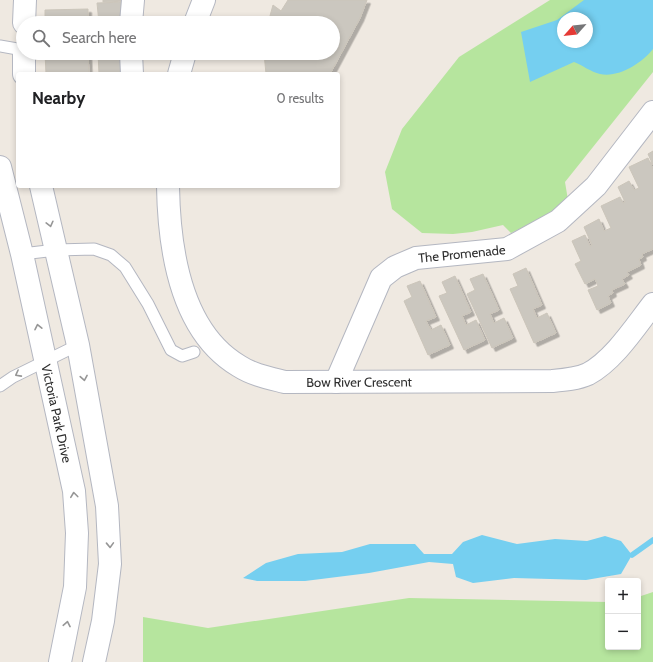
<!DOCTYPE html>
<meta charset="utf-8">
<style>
:root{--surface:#fff;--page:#f6f6f6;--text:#202124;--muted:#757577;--line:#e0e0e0}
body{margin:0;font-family:Cabin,sans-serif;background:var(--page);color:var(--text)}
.controls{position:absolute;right:12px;bottom:12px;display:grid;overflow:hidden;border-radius:4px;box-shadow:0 2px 6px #0003}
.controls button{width:36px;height:36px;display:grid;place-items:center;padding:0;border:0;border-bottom:1px solid var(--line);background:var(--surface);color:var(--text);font:20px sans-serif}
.compass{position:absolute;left:557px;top:12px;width:36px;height:36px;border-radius:50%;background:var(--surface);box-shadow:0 2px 6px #0003;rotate:243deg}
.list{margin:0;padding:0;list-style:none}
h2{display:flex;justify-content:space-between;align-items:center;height:52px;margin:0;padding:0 16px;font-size:17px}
h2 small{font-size:13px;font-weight:400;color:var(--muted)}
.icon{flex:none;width:22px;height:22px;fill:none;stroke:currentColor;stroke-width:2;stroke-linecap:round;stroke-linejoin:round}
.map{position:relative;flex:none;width:653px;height:662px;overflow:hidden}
.search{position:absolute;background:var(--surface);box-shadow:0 2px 6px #0003;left:16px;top:16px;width:324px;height:44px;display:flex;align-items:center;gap:10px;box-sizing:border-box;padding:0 14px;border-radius:22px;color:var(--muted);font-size:15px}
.panel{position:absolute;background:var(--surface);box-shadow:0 2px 6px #0003;left:16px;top:72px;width:324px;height:116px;border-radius:4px}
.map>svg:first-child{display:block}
.green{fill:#b6e59e;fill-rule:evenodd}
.water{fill:#75cff0;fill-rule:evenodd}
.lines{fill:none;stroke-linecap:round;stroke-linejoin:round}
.stream{stroke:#75cff0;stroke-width:5.5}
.building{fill:#cbc7bf;stroke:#cbc5ba;filter:url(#shadow)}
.lane-casing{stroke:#b4b7c1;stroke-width:13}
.street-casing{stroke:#b4b7c1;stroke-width:24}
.secondary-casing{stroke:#b4b7c1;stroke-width:24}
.lane{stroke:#fff;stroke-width:11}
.street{stroke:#fff;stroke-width:22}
.secondary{stroke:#fff;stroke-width:22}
.oneway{stroke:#969696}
.labels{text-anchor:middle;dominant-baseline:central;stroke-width:4;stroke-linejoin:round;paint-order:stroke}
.street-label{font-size:13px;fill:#2e2e2e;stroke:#fff}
</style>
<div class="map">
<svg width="653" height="662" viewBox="0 0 653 662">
<defs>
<filter id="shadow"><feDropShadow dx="3.5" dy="3.5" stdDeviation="0" flood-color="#0004"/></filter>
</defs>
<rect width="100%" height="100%" fill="#efe9e1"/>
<g class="green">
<path d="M550,0h103v72l-88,110 3,18 -24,17 -33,16 -8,-8 -31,7 -19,2 -31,-1 -30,-24 -7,-37 17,-43 57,-72zM563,18h24v24h-24z"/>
<polygon points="653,592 653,662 143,662 143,617 208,628 409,598 608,602 608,647 638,647 638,597"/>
</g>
<g class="water">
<path d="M584,0h69v49c-11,14 -34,29 -53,25 -9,-2 -18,-9 -26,-12l-44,20 -9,-50 36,-12zM563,18h24v24h-24z"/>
<polygon points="482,535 517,544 555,539 587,541 605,536 621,541 632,555 621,574 586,580 514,578 473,583 456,577 453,564 429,562 369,573 305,581 257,581 243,578 266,563 298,554 342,552 370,544 415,544 424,554 452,554 463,542"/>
</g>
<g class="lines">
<polyline class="stream" points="632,555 653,540"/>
</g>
<g class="building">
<polygon points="103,0 128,0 128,1 103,2"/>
<polygon points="288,0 367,0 360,18 330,74 266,74 264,53 333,53 333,23 268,23 273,5 281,11"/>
<polygon points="124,2 125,18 120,18 120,23 124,23 99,23 97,3"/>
<polygon points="88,9 88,23 45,23 45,10"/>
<polygon points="45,53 88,53 89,74 46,74"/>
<polygon points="98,53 125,53 125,56 119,57 120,61 124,61 124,74 99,74"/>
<polygon points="653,151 653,165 648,154"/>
<polygon points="648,158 653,169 653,249 642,254 643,257 639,259 641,265 627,272 629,275 622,279 625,284 612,290 613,293 608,296 611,303 597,310 588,290 598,286 595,279 585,284 575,264 581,261 572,241 585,235 590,246 592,245 584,227 599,219 604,231 611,228 601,206 620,197 623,203 625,202 618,187 629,181 634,190 639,188 629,167"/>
<polygon points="526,268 542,305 533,309 537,318 547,313 556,333 534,343 510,289 518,286 513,274"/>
<polygon points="483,274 499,310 490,314 494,323 504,318 513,338 492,348 467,294 475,290 470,279"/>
<polygon points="455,276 471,312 462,316 466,325 476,320 485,340 464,350 439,296 447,293 442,282"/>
<polygon points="420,281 436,317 426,321 431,330 441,325 450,345 428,355 404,301 412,297 407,286"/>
</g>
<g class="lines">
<defs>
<g id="lane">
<polyline points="0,46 23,50"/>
<polyline points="22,254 56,250 94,249 111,255 125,267 148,304 171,350 182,356 194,352"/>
<polyline points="0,386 13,377 78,345"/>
</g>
<g id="street">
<polyline points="131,23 133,0"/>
<polyline points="195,23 204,0"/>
<polyline points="131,53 132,74"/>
<polyline points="179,74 185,53"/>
<path id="s1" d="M168,186c1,62 12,145 71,180 14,9 30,12 46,16l267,-1c12,-1 25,-2 36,-7 26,-14 47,-47 65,-70"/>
<path id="s2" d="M336,382l45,-104 14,-11 21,-9 91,-9 51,-28 38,-35 57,-74"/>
</g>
<g id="secondary">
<polyline points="24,23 25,0"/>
<polyline points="24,53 24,74"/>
<path id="s3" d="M0,167l22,87 52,237 3,42 -2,54 -15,75"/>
<polyline points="41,186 78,345 107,506 110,564 103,621 94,662"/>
</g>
</defs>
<use href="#lane" class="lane-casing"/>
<use href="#street" class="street-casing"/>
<use href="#secondary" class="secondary-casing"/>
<use href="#lane" class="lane"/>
<use href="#street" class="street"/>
<use href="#secondary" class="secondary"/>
</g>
<defs><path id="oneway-chevron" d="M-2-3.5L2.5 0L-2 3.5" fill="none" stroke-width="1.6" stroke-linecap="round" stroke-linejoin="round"/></defs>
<g class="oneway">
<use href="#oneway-chevron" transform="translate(50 224) rotate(76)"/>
<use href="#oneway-chevron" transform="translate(38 327) rotate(-102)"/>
<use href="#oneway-chevron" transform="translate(18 374) rotate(152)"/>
<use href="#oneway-chevron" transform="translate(84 378) rotate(80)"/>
<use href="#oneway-chevron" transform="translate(74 495) rotate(-97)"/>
<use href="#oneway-chevron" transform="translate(110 545) rotate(88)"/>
<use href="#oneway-chevron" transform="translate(67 624) rotate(-79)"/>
</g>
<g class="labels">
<g class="street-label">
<text stroke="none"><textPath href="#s2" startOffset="200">The Promenade</textPath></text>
<text stroke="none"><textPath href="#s1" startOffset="325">Bow River Crescent</textPath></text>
<text stroke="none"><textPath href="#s3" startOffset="253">Victoria Park Drive</textPath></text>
</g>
</g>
</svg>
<div class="controls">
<button>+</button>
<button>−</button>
</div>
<svg class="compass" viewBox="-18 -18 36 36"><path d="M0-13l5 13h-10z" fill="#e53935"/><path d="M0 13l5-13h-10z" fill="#757577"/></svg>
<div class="search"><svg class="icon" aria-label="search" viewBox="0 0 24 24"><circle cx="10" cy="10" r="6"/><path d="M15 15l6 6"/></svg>Search here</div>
<section class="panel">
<h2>Nearby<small>0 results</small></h2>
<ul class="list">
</ul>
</section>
</div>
